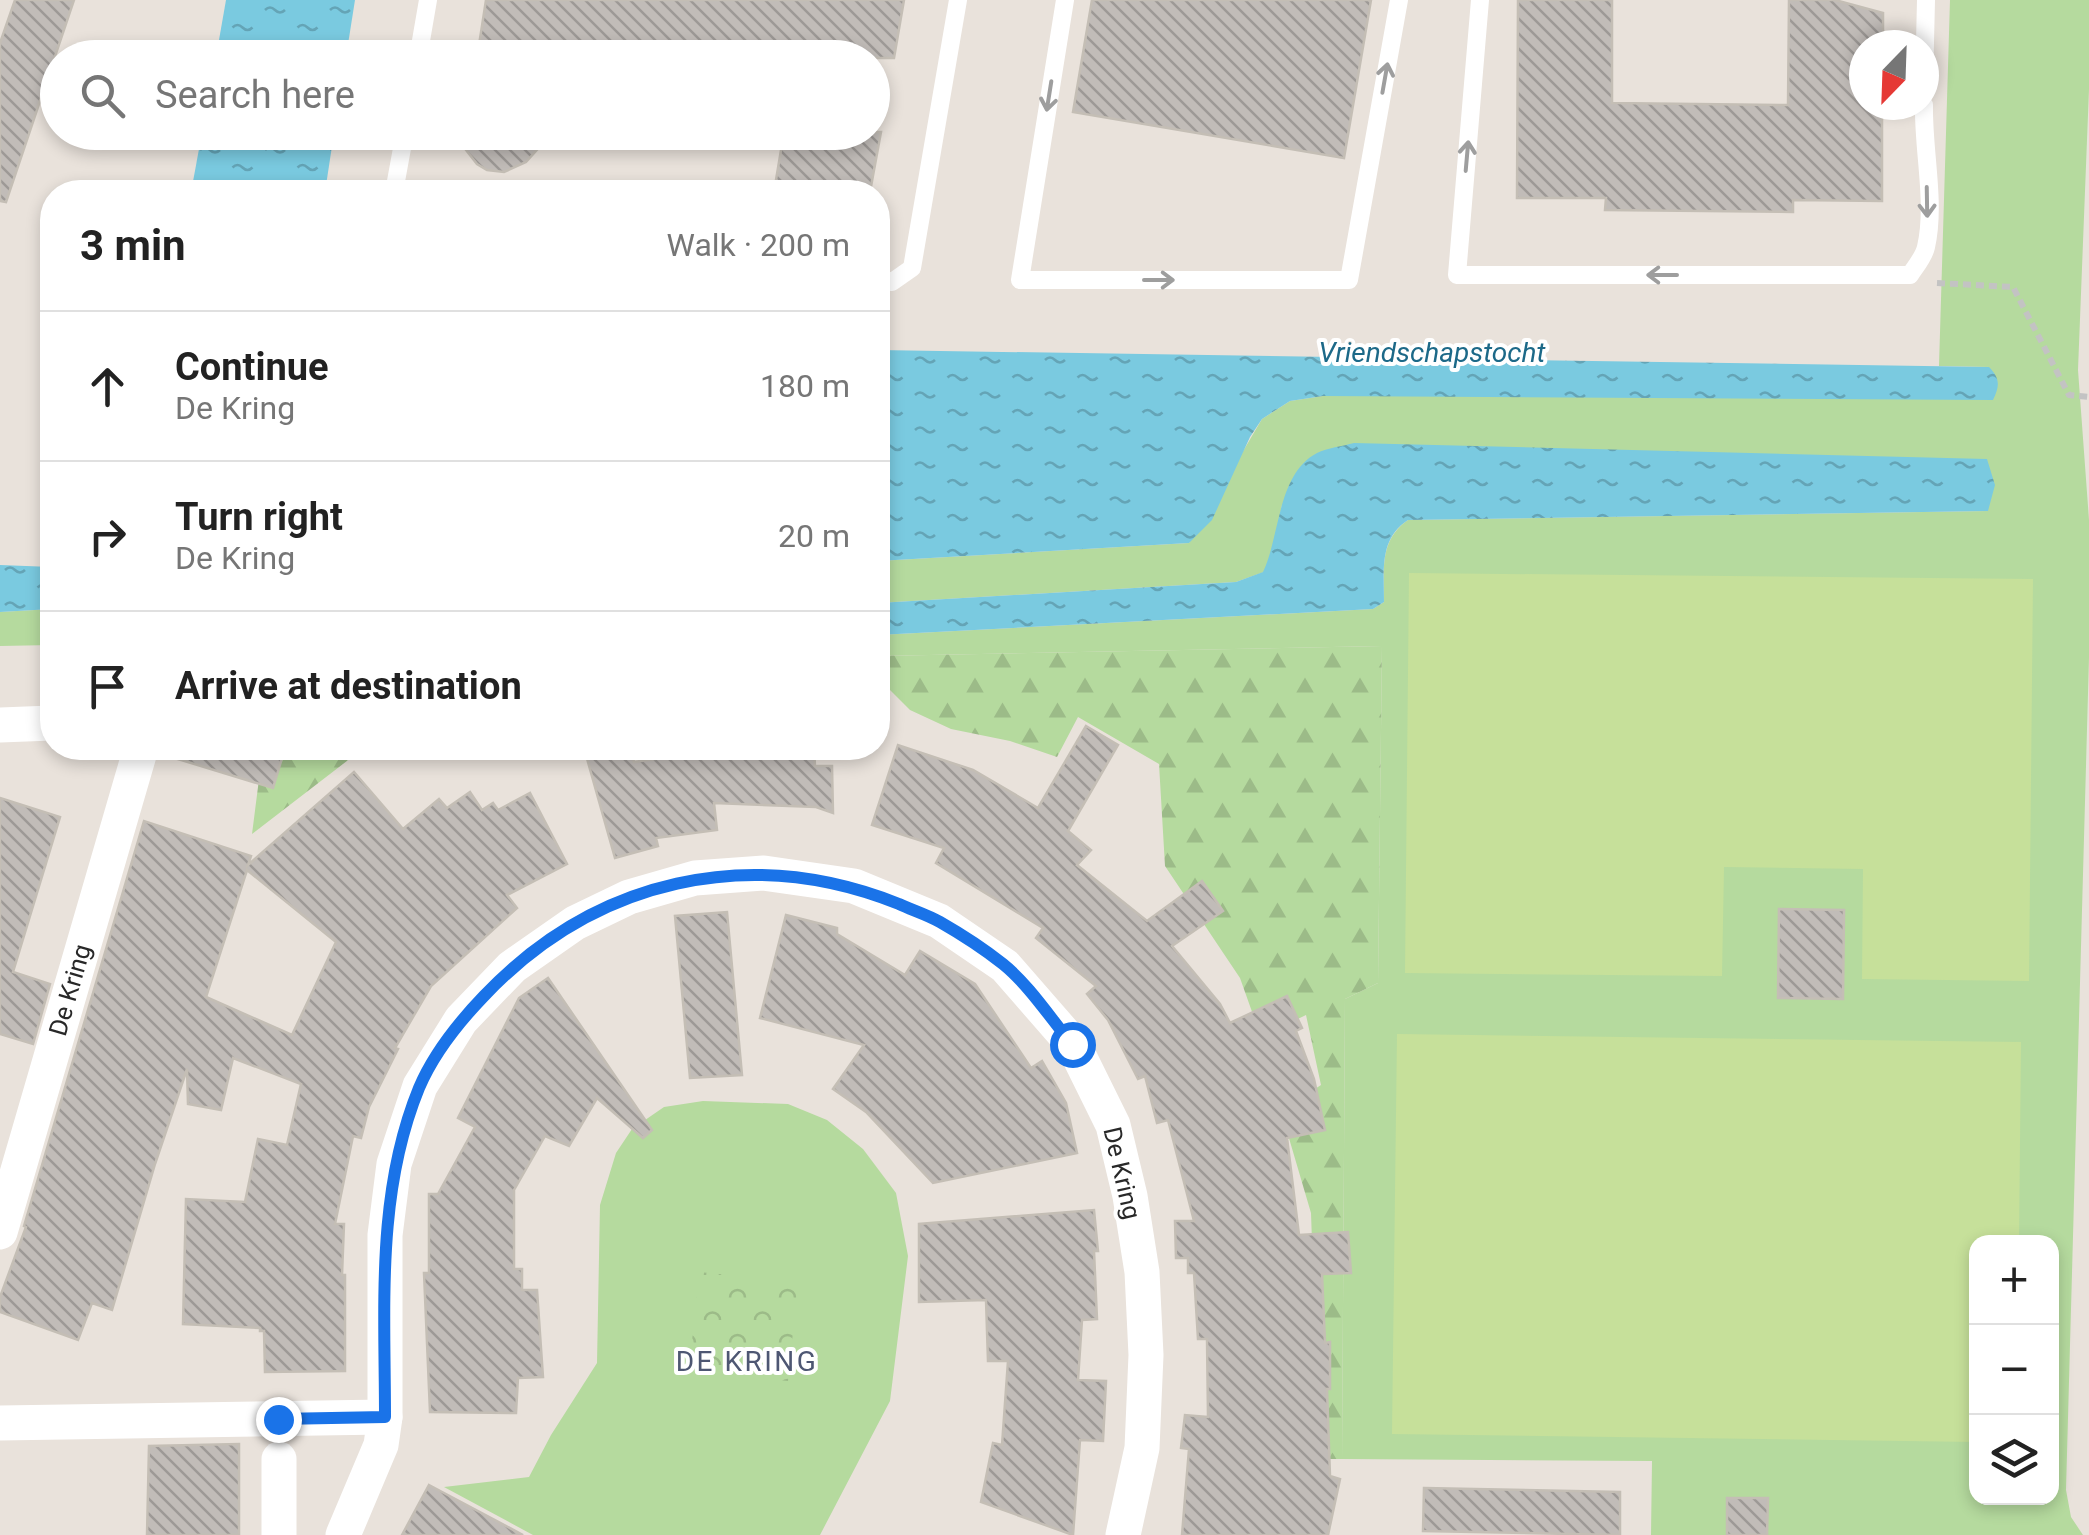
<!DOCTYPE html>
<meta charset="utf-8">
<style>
:root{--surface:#fff;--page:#f6f6f6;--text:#222;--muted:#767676;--line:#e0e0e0}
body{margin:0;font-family:Roboto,sans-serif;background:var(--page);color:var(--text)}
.controls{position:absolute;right:30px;bottom:30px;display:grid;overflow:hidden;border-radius:20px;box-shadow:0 5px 15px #0003}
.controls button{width:90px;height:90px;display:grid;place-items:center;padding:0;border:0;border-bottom:2px solid var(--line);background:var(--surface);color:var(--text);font:50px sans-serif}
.compass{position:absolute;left:1849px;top:30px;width:90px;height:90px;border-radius:50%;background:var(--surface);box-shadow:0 5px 15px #0003;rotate:203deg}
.stop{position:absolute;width:30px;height:30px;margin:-22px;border:8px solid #1a73e8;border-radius:50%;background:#fff}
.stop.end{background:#1a73e8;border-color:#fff;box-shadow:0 2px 10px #0008}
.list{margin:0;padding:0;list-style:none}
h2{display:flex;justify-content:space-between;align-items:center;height:130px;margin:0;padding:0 40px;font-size:42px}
h2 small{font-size:32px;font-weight:400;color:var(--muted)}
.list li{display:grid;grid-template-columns:65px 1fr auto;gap:30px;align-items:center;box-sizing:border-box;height:150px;padding:0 40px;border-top:2px solid var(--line)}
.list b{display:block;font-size:38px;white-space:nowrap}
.list p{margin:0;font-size:32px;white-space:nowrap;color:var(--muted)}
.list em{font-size:32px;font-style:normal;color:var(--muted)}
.icon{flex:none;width:55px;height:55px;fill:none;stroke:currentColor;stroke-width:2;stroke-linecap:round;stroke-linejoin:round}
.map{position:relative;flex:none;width:2089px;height:1535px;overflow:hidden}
.search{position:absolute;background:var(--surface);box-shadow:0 5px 15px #0003;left:40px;top:40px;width:850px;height:110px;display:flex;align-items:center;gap:25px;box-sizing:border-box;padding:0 35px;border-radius:55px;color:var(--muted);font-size:38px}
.panel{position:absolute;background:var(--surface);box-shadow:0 5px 15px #0003;left:40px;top:180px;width:850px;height:580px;border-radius:40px}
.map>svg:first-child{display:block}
.grass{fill:#b5da9e;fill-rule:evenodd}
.forest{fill:url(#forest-firs)}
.park{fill:url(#park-crowns)}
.pitch{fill:#c6e09a}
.water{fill:url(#water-ripples)}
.building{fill:url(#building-back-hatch);stroke:#c4beb5;stroke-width:2.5;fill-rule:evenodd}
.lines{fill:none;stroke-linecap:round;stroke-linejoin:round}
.path{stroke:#c3c3c3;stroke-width:6;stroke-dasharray:8 5;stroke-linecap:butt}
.lane{stroke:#fff;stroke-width:18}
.street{stroke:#fff;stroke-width:35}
.oneway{stroke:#9e9e9e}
.route{stroke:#1a73e8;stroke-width:12}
.labels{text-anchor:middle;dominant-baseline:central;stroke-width:8;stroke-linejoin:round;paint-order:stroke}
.street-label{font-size:25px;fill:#282828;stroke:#fff}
.water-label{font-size:28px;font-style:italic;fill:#1c6988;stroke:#fff}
.neighbourhood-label{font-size:28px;letter-spacing:2.5px;fill:#4e5773;stroke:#fff}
</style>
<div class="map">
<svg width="2089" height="1535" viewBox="0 0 2089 1535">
<defs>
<pattern id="forest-firs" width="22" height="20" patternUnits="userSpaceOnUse" patternTransform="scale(2.5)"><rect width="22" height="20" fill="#b5da9e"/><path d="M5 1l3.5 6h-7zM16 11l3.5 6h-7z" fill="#9cbb88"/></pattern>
<pattern id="park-crowns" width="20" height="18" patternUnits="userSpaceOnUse" patternTransform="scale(2.5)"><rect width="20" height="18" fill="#b5da9e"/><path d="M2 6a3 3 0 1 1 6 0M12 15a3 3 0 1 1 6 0" fill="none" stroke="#9cbb88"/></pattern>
<pattern id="water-ripples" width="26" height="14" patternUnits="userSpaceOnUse" patternTransform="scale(2.5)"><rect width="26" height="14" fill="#7acae0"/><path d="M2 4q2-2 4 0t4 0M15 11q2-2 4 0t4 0" fill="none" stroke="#64a4b6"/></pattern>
<pattern id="building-back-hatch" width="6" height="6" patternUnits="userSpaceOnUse" patternTransform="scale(2.5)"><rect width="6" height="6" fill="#c1bcb8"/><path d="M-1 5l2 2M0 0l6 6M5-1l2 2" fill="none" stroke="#9d9996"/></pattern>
</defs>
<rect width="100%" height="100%" fill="#e9e2db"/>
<g class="grass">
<path d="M1950,0h139v89l-11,281 11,150v137l-23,833 5,27 12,18h-432l1,-74 -310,-2 3,-460 33,-16 4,-337 -504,10v-21l495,-26 11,-7c0,-32 -5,-62 24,-82l580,-9 -706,-6 -8,43 -10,24 -28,10 -358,21v-42l311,-18 73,-124 28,-18 33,-5 666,-29 -50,-1zM1976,1242h76v256h-76z"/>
<polygon points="52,609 52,645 0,646 0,612"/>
<polygon points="703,1101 788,1104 827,1120 863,1149 896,1193 908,1256 890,1401 820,1535 533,1535 444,1487 529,1477 551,1435 597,1363 600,1205 616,1153 632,1129 664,1107"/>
</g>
<g class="forest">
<polygon points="1382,646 1378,983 1345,999 1342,1459 1305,1459 1313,1271 1311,1213 1281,1111 1321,1085 1306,1015 1261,1037 1240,978 1165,866 1159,764 1078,717 1057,757 1010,741 951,729 910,710 885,685 878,685 878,656"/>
<polygon points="263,748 386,748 356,754 252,834"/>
</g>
<polygon class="park" points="699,1272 798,1282 788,1381 689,1371"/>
<g class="pitch">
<polygon points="1409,573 2033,579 2029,981 1862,979 1863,869 1724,867 1722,976 1405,973"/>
<polygon points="1397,1034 2021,1042 2019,1242 1976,1242 1976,1442 1392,1434"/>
</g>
<g class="water">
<polygon points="226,0 355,0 346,57 216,57"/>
<polygon points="202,133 334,133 325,192 191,192"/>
<path d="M878,350l1111,17c11,11 11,19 4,33l-670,-4 -33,5 -28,18 -12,18 -38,83 -23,23 -311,18z"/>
<path d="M1354,443l633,16 8,26 -7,26 -580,9c-29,19 -24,50 -24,82l-11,7 -495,26v-32l358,-21 27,-10c17,-35 14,-98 54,-119 10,-5 26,-7 37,-10z"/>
<polygon points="0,565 52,567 52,609 0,612"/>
</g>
<g class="building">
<polygon points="15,0 74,0 6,202 0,201 0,43"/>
<polygon points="486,0 904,0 894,58 477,58"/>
<polygon points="1092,0 1371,0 1344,158 1073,112"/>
<polygon points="1518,0 1612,0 1612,103 1788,105 1789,0 1835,0 1883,13 1883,45 1864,45 1864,105 1882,105 1882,201 1793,200 1793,212 1605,210 1606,198 1517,198"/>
<polygon points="452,132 553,132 526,162 504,172 487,170 477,164"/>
<polygon points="784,132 881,132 870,192 797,192 797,189 775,186"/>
<polygon points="1086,726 1118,745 1068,831 1091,850 1077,865 1147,921 1202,881 1223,911 1172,946 1220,1004 1230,1023 1287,996 1302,1028 1296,1031 1314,1079 1325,1130 1287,1138 1299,1235 1348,1232 1351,1273 1322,1274 1325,1343 1330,1342 1330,1389 1327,1389 1330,1476 1340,1479 1328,1535 1182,1535 1189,1449 1181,1448 1185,1415 1208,1417 1207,1339 1198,1339 1194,1273 1188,1273 1188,1258 1176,1258 1175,1221 1194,1221 1168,1120 1157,1123 1145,1076 1138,1079 1108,1020 1087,994 1096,986 1036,938 1043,928 936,863 944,848 872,825 898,745 973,770 1038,808"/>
<polygon points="169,748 285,748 273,788 168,756"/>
<polygon points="612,748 630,748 634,762 727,748 814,748 815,766 832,766 833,813 816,807 714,803 717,830 656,838 658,846 615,858 586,755"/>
<path d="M354,772l49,57 36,-30 8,9 23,-16 12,18 11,-7 5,7 32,-17 37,71 -60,31 10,13 -86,78 -36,62 3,1 -29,58 -8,31 -8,-2 -18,88h9l-2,51h3v96l-80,1 -1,-41h-4v-3l-77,-4 3,-125 59,3 13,-63 29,6 14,-61 -68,-26 -12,52 -33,-6 -1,-35 -32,95 -43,146 -20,-7 -14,37 -78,-28v-15l26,-70 -2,-1 120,-405 107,35 -3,9zM247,870l89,72 -44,93 -86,-38z"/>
<polygon points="0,798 60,817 13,972 50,984 33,1044 0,1034"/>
<polygon points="1779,909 1844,910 1843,999 1778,998"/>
<polygon points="727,912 742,1075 690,1078 675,916"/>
<polygon points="786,915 837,928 837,934 905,975 920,951 975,984 1031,1068 1042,1061 1066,1103 1077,1153 933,1183 866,1112 833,1089 864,1045 760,1018"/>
<polygon points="548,978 652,1130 643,1138 597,1098 569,1146 545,1136 514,1190 514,1269 522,1269 522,1290 537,1290 543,1377 518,1378 516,1413 430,1412 424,1273 429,1273 429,1194 438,1194 475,1127 458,1118 519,998"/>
<polygon points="1094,1210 1098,1251 1094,1251 1097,1319 1082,1320 1078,1380 1106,1381 1103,1441 1080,1440 1073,1535 981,1502 993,1443 1002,1445 1008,1361 988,1361 986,1300 919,1302 919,1224"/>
<polygon points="239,1444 239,1535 147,1535 149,1446"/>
<polygon points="429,1485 523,1535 402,1535"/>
<polygon points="1424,1488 1620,1492 1620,1535 1423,1531"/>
<polygon points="1727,1498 1768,1498 1767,1535 1727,1535"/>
</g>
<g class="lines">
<polyline class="path" points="1937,283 2013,287 2069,395 2089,397"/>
<g class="lane">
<polyline points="1065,0 1020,280 1349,280 1399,0"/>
<path d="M1480,0l-23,275h453c5,-8 14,-18 16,-28 10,-44 -3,-96 -2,-142"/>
<polyline points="418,58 428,0"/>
<polyline points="1924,85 1926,0"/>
<polyline points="394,192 405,132"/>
<polyline points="878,281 892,282 912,268 958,0"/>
</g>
<g class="street">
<polyline points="0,725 52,723"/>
<polyline points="0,1232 141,748"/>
<polyline points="0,1423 385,1417"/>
<polyline points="279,1535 279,1459"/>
<polyline points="343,1535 381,1445 385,1417 385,1235 394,1164 420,1086 461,1020 512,967 575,923 629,897 695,878 764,873 854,886 939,921 1005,966 1073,1044 1113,1125 1130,1196 1142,1272 1146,1355 1142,1448 1123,1535"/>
</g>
</g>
<defs><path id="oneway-shaft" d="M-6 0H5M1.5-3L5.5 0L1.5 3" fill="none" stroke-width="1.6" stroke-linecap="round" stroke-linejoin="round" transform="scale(2.5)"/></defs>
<g class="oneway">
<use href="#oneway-shaft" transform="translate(1385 78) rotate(-80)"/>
<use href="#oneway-shaft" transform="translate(1049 96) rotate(99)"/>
<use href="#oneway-shaft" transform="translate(1467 156) rotate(-85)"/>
<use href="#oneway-shaft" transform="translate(1927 202) rotate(89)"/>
<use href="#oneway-shaft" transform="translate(1662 275) rotate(-180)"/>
<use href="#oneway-shaft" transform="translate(1159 280)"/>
</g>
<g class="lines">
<path class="route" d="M278,1419l107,-2c0,-111 -9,-224 34,-329 14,-33 40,-66 65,-92 111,-117 265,-152 415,-92 13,6 29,11 41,18 21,12 44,27 63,42 26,21 48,55 69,80"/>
</g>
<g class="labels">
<g class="street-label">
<text transform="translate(70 990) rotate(-74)">De Kring</text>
<text transform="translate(1122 1173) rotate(77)">De Kring</text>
</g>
<g class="water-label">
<text x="1432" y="352">Vriendschapstocht</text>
</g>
<g class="neighbourhood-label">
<text x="747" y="1361">DE KRING</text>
</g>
</g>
</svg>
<div class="controls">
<button>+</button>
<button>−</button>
<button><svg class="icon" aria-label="layers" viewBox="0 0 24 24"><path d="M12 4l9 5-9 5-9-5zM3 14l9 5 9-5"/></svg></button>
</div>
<svg class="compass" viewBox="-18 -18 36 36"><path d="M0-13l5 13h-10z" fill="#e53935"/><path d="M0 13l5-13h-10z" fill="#767676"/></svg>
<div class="stop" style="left:1072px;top:1044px"></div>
<div class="stop end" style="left:278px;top:1419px"></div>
<div class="search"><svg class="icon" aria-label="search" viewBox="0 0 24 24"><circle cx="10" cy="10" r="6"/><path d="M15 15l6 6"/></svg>Search here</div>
<section class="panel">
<h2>3 min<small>Walk · 200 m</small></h2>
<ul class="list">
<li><svg class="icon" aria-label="ahead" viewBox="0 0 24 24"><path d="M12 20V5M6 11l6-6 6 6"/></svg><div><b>Continue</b><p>De Kring</p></div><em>180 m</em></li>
<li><svg class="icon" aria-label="right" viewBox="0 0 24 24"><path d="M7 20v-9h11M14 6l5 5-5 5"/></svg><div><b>Turn right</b><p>De Kring</p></div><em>20 m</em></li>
<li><svg class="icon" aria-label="arrive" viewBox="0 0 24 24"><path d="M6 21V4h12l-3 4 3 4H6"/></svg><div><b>Arrive at destination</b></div></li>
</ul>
</section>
</div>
